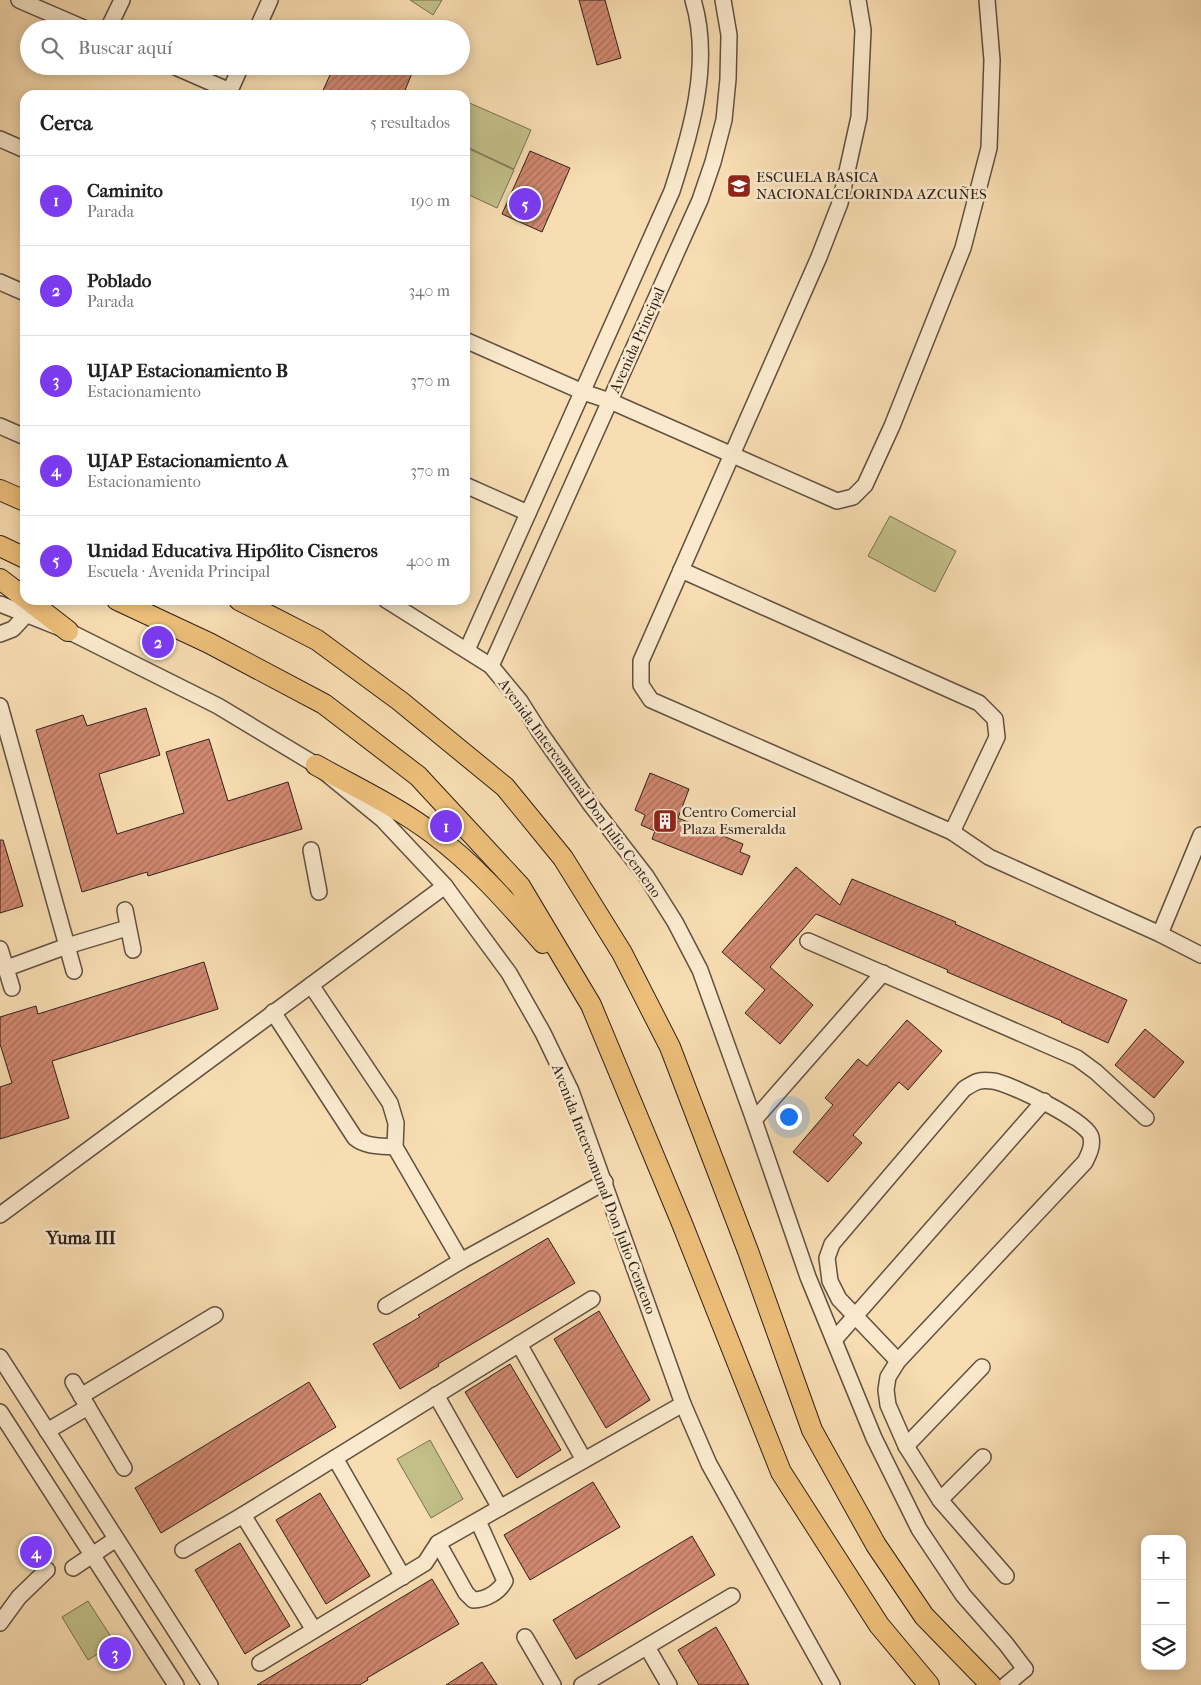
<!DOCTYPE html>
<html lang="es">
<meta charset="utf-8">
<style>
:root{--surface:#fff;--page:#f6f6f6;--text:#222;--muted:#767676;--line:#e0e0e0;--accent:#7c3aed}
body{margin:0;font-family:"IM FELL French Canon",serif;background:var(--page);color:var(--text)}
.controls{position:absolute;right:15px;bottom:15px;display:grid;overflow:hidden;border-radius:10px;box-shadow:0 2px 12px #0003}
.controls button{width:45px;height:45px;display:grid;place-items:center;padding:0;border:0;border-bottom:1px solid var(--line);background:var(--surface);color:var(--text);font:25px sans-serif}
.you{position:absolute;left:788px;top:1116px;width:18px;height:18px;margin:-12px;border:4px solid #fff;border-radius:50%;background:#1a73e8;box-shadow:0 0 0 8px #1a73e833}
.badge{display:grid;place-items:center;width:32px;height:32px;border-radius:50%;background:var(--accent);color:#fff;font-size:16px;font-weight:700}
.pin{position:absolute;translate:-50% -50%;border:2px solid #fff;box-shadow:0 1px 5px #0006}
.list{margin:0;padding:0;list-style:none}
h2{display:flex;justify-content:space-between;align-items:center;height:65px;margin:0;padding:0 20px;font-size:21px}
h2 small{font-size:16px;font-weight:400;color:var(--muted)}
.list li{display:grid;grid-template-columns:32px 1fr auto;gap:15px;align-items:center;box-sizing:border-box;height:90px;padding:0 20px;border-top:1px solid var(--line)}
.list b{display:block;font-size:19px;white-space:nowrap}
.list p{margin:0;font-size:16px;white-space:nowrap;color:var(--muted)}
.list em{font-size:16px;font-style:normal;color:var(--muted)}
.icon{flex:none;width:28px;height:28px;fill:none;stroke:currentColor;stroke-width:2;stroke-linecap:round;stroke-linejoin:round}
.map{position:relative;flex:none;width:1201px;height:1685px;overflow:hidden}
.search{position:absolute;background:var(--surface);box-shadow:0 2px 12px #0003;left:20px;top:20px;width:450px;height:55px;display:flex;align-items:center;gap:12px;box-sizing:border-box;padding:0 18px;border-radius:28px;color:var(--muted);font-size:19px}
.panel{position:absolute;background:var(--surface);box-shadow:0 2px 12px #0003;left:20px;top:90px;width:450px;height:515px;border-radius:15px}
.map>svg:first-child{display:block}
.park{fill:#c2bf89;stroke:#787052}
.building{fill:url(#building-hatch);stroke:#2f211b}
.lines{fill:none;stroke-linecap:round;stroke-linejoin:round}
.minor-casing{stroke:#615041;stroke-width:18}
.major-casing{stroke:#2f211b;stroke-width:22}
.minor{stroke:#fae9cd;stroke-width:15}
.major{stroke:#ecbe79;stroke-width:20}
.labels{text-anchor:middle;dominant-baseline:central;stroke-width:5;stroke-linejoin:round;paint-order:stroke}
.poi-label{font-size:15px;fill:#2f211b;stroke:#fae9cd;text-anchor:start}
.street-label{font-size:15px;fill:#2f211b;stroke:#fae9cd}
.quarter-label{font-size:18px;font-weight:bold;fill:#2f211b;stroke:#fae9cd}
</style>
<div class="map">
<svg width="1201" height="1685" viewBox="0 0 1201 1685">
<defs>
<pattern id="building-hatch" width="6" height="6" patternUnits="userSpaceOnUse" patternTransform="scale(1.25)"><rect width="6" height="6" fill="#d18870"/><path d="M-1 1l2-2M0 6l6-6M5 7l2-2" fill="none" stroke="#aa6f5b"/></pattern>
</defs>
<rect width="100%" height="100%" fill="#f8ddb2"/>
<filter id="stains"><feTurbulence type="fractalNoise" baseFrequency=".004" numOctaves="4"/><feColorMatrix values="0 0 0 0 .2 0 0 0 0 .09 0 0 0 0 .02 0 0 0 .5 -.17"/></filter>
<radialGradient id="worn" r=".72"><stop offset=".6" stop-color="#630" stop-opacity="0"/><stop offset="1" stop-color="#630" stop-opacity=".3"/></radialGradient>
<g class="park">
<polygon points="410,0 442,0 433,15"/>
<polygon points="465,101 531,130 514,169 465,146"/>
<polygon points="465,147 514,170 497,208 465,193"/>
<polygon points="890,516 956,551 935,592 868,556"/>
<polygon points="430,1440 463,1499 431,1518 397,1459"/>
<polygon points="88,1601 115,1643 88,1660 62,1617"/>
</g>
<g class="building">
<polygon points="579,0 605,0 621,58 597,65"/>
<polygon points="334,66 415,66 403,95 321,95"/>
<polygon points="530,151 570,168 542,232 502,214"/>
<polygon points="146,708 160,755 99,774 117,834 184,813 166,752 209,739 228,801 288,782 302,829 148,876 147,872 82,892 36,730 83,715 87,726"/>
<polygon points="650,773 689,789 678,818 743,844 740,852 750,856 742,875 652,839 655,831 641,825 645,815 635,810"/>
<polygon points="0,840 3,840 23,906 0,913"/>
<polygon points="796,867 840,905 852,879 956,922 955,924 1127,1000 1108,1043 1061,1022 1062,1021 947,972 948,970 816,914 770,967 813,1005 780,1044 745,1013 765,990 722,952"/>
<polygon points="204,962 218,1009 52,1061 69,1118 0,1139 0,1087 12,1083 0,1044 0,1017 36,1006 38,1014"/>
<polygon points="907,1020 942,1051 908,1090 899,1082 853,1135 862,1143 828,1182 793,1152 833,1105 825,1098 858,1059 867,1066"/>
<polygon points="1145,1029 1184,1062 1154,1098 1115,1065"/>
<polygon points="548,1238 575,1283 438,1364 439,1366 400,1389 373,1344 420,1317 418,1315"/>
<polygon points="599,1311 650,1400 606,1428 554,1339"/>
<polygon points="510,1364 561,1450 517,1478 465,1392"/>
<polygon points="309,1382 336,1427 161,1533 135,1488"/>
<polygon points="593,1482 620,1527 530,1580 504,1535"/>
<polygon points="320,1493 370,1576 326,1604 276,1520"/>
<polygon points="692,1536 715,1575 576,1659 553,1620"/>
<polygon points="240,1543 290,1626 245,1654 195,1570"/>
<polygon points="432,1579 459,1624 367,1678 368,1680 359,1685 257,1685"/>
<polygon points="716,1627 725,1642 749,1685 699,1685 678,1650"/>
<polygon points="482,1662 497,1685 446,1685"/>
</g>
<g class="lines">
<defs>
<g id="minor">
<polyline points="19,0 86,29"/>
<polyline points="858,0 863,30 859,117 840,203 819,257 641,661 641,685 651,700 952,832 989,857 1160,934 1201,955"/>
<polyline points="108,29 122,0"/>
<polyline points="257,29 270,0"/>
<polyline points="173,66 230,91"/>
<polyline points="228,95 241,66"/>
<polyline points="0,139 25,150"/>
<polyline points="0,282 25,293"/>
<polyline points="465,340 583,392 610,401 837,501 853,497 865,485 892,426 963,248 989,148 992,60 987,0"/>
<polyline points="0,426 25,437"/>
<polyline points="465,485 528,513"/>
<polyline points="681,570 979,703 995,719 997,737 952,832"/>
<polyline points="386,600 491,666 520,701 539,731 591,805 646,876 675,922 700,970 754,1120 808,1277 874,1438 919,1529 963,1595 1006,1644 1025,1669"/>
<polyline points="0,604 68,631 218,706 316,765 383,820 445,886 509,973 543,1033 571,1091 683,1404 709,1464 832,1685"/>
<polyline points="0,634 13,629 26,615"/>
<path d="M467,650l205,-459c19,-59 40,-129 21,-191"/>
<polyline points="491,666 700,200 713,162 724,120 728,79 729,35 723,0"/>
<polyline points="0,706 74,971"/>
<polyline points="311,850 319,892"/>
<polyline points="125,910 133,950"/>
<polyline points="1160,934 1201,835"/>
<polyline points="808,941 1077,1058 1096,1072 1146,1118"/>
<polyline points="0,949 12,988"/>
<polyline points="7,968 67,946 127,928"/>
<polyline points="311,985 390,1103 396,1123 395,1147 461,1261"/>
<path d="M273,1012l82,126c11,9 27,8 40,9"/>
<polyline points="754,1120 883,973"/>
<polyline points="0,1215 445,886"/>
<polyline points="386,1306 461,1261 605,1182"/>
<polyline points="834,1340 1044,1101"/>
<polyline points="519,1344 584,1460"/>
<polyline points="0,1357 210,1685"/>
<path d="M898,1361l187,-199c4,-8 8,-16 6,-25 -3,-16 -82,-54 -98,-56 -14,-2 -18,1 -29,8l-132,155 -5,14 3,23 9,18 59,62 -10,16 -2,13 2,15 18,41 34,54 66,76"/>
<polyline points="73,1382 124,1468"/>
<polyline points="436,1395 500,1508"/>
<polyline points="81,1396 215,1315"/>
<polyline points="0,1412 176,1685"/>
<polyline points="47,1431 88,1407"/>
<polyline points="906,1446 982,1367"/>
<polyline points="335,1458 403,1577"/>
<polyline points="940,1500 983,1457"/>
<polyline points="243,1515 314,1630"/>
<path d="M438,1543l28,50 7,7c13,0 26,-8 32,-19l-27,-60"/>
<polyline points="183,1550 243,1515 592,1299"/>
<polyline points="73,1568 116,1539"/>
<polyline points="0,1623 19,1597 47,1570"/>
<polyline points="525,1637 553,1685"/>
<polyline points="647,1647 669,1685"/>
<polyline points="260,1663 425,1563 438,1543 683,1404"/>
<polyline points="582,1685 732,1596"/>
<polyline points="1006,1685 1025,1669"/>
</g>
<g id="major">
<polyline points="0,490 25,501"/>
<polyline points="0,546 25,558"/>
<polyline points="0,579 25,598"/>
<polyline points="28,600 68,631"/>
<polyline points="117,600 209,643 324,704 418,776 520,886 591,1005 681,1221 781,1472 879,1625 929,1685"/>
<polyline points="239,600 317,640 400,701 505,787 563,858 622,953 670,1047 748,1251 812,1430 876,1545 924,1616 991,1685"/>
<path d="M316,765c39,22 80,41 116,68 42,31 76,70 111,110"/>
</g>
</defs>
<use href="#minor" class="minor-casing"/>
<use href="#major" class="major-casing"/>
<use href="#minor" class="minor"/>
<use href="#major" class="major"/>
</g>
<defs>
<symbol id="school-square" viewBox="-11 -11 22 22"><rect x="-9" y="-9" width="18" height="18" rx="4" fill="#8f2418" stroke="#fae9cd"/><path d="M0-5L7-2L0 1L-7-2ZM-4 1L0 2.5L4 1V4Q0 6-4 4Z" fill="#fff"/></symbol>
<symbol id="building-square" viewBox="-11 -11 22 22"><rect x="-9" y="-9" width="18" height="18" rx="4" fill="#8f2418" stroke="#fae9cd"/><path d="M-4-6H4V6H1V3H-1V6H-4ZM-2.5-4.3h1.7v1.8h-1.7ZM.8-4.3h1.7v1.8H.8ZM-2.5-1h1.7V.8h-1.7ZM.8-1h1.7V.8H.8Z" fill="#fff"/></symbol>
</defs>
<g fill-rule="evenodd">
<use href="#school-square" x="725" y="172" width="28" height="28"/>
<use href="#building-square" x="651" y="807" width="28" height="28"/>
</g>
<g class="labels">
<g class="poi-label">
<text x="756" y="177">ESCUELA BASICA<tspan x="756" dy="17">NACIONALCLORINDA AZCUÑES</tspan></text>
<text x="682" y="812">Centro Comercial<tspan x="682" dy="17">Plaza Esmeralda</tspan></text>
</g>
<g class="street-label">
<text transform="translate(637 340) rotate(-66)">Avenida Principal</text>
<text transform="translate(580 788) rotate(54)">Avenida Intercomunal Don Julio Centeno</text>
<text transform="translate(604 1189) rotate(69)">Avenida Intercomunal Don Julio Centeno</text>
</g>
<g class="quarter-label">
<text x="81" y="1238">Yuma III</text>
</g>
</g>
<rect width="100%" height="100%" filter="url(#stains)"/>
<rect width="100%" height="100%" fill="url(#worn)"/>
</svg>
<div class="controls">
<button>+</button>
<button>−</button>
<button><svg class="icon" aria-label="layers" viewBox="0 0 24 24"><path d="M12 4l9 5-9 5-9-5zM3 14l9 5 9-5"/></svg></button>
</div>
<div class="you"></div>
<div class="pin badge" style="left:446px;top:826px">1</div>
<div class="pin badge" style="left:158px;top:642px">2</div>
<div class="pin badge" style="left:115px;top:1653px">3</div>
<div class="pin badge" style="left:36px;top:1552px">4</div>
<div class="pin badge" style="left:525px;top:204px">5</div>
<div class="search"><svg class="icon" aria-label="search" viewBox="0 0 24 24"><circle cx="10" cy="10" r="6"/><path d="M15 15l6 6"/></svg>Buscar aquí</div>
<section class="panel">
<h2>Cerca<small>5 resultados</small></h2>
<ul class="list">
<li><span class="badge">1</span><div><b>Caminito</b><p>Parada</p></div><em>190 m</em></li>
<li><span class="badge">2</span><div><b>Poblado</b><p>Parada</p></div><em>340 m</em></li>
<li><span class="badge">3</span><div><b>UJAP Estacionamiento B</b><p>Estacionamiento</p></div><em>370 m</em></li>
<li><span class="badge">4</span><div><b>UJAP Estacionamiento A</b><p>Estacionamiento</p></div><em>370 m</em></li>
<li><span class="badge">5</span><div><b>Unidad Educativa Hipólito Cisneros</b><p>Escuela · Avenida Principal</p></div><em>400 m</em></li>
</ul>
</section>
</div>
